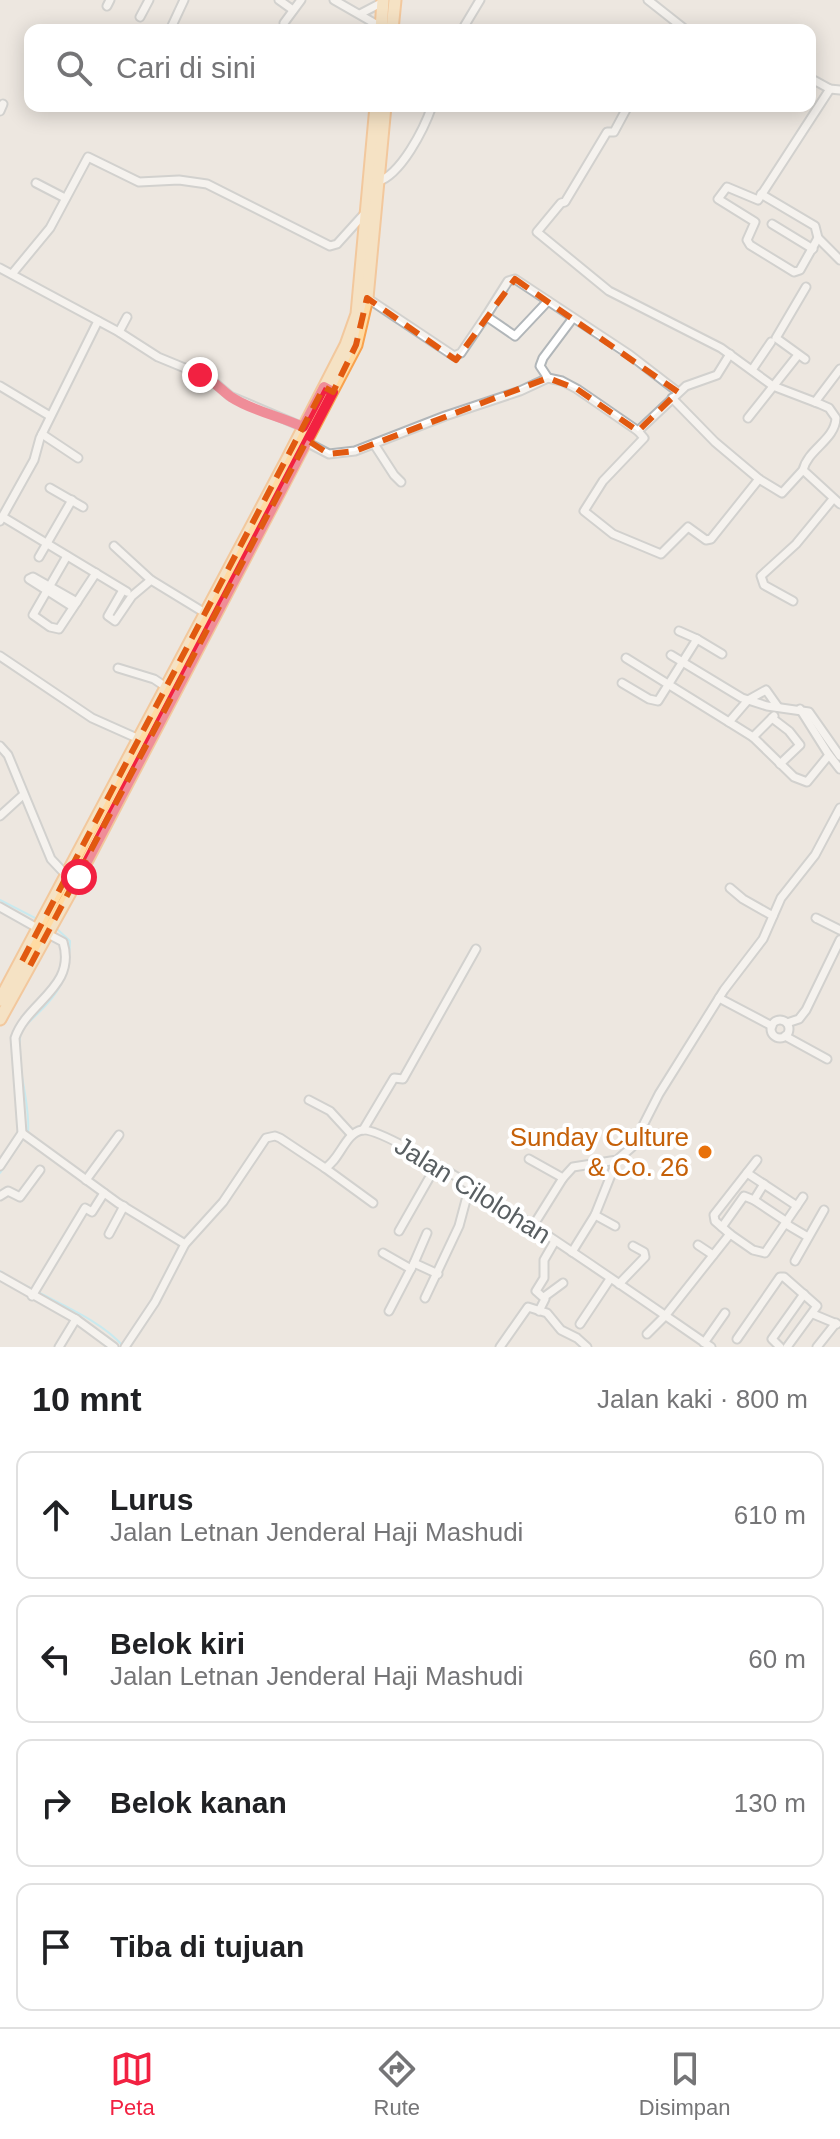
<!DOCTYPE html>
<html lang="id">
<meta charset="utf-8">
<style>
:root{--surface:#fff;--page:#f2f2f2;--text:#202124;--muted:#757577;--line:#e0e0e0;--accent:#f22141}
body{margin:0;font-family:Helvetica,sans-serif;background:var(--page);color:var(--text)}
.stop{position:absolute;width:24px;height:24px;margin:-18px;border:6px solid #f22141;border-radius:50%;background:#fff}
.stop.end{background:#f22141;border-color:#fff;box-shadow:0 2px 8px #0008}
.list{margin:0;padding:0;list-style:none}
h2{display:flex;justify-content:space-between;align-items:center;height:104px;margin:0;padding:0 32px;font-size:34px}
h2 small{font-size:26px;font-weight:400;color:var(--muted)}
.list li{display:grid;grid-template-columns:52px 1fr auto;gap:24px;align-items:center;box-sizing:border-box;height:128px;margin:0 16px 16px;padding:0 16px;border:2px solid var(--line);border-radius:16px}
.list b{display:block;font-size:30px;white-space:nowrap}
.list p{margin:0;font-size:26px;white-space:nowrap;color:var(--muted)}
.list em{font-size:26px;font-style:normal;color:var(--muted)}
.icon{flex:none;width:44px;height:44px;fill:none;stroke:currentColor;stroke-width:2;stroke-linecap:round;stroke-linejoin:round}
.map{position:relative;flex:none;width:840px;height:1347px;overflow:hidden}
.search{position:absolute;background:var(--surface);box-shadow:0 4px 20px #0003;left:24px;right:24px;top:24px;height:88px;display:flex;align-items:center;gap:20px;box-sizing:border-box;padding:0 28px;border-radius:16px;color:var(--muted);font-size:30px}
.sheet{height:680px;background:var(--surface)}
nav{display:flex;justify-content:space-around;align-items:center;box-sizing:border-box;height:112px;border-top:2px solid var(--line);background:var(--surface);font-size:22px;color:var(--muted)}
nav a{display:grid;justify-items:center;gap:4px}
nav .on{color:var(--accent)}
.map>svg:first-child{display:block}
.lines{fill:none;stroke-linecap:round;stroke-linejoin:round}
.stream{stroke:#9eebff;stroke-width:2}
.street-casing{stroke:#b1b6b9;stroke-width:11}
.primary-casing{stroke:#f9a24d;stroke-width:15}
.street{stroke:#fff;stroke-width:7}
.primary{stroke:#ffdba3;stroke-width:11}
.route{stroke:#f22141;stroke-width:10}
.marked{fill:none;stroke:#e15910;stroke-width:6;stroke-dasharray:16 10;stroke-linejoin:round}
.food-dot{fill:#e8710a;stroke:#fff;stroke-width:3}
.labels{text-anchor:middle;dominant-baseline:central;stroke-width:8;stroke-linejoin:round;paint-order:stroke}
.food-label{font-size:26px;fill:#c56008;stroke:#fff;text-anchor:end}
.street-label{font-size:26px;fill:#595f62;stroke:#fff}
</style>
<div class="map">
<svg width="840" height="1347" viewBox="0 0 840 1347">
<rect width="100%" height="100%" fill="#ede7e0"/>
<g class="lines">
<g class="stream">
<polyline points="0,900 39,920"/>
<path d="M24,1027c30,-29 45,-42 46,-86l-14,-13"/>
<path d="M21,1032c-7,32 10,68 7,101"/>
<polyline points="0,1173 24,1138"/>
<polyline points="0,1271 7,1276"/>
<polyline points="20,1283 32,1289"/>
<path d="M38,1292c28,15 64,30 85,54"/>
</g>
<defs>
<g id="street">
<polyline points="279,0 293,10"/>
<polyline points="334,0 381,27"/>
<polyline points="648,0 686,30"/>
<polyline points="107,6 110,0"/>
<polyline points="360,14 383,2"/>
<polyline points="140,17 149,0"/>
<polyline points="284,23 301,0"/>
<polyline points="170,30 184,0"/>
<polyline points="462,30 480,0"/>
<polyline points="810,78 830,89 840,90"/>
<path d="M628,106l-14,26h-7l-42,70 -4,1 -24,29 72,59 112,57 52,38 47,18 9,4 7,10c-1,22 -28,31 -33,52l37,34"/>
<polyline points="0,111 3,104"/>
<path d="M377,182c24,-7 47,-53 55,-76"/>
<polyline points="36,183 65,198"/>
<polyline points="761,194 815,226 818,238 840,260"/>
<polyline points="772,224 813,249"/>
<polyline points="818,238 800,270 794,272 750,245 747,240 755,222 718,199 727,187 758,200 830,89"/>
<polyline points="0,268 119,332 158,357 209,378 230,396 303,427"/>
<polyline points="12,274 50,228 88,157 139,182 179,180 207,184 330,246 337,244 365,213"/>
<polyline points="367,298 454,356 461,353 486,316 515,336 548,301"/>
<polyline points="486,316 508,281 515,279 630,355 678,392"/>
<polyline points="119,332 127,317"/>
<polyline points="805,359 776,338 806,287"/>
<polyline points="752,370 771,342"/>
<polyline points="548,378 540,366 543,358 573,318"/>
<polyline points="0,386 50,416"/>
<polyline points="672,398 715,442 759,479"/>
<polyline points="815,402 840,369"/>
<polyline points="748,418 798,355"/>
<polyline points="638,431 644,438 603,481 584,511 613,534 661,554 688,527 706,540 711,539 759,479 782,493 803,470"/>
<polyline points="42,434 78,458"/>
<polyline points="306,442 329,454 355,451 445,416 520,391 548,378 562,381 577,389 638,431 686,386 717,375 730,354"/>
<polyline points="374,444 394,475 401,482"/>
<polyline points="50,488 83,507"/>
<polyline points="3,517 127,592"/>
<polyline points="0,521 34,460 40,438 98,321"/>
<polyline points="114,546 151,580"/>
<polyline points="67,556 33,615 50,627 59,629 96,573"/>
<polyline points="39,557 72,500"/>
<polyline points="123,590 108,616 115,621 132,596 151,580 205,613"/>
<polyline points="793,601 764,585 761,576 796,544 833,499"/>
<polyline points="73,607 29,579 33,577 77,602"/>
<polyline points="679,631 697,639"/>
<polyline points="671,655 742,698 767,706 809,712 840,756"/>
<polyline points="0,656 92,718 139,739"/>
<polyline points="626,658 753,737 794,777 807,782 829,755 800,709"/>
<polyline points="118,668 154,679 166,687"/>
<polyline points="622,683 649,699 658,701 697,639 722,654"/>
<polyline points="772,718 789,731 800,745 780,764"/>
<polyline points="729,722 748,700 766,690 778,707"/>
<polyline points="753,737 774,716"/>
<polyline points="0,746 8,755 51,859 67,876"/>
<polyline points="829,755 840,769"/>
<polyline points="0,816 23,795"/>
<polyline points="730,888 743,899 773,916"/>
<polyline points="0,907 39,929"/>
<polyline points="816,918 840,930"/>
<polyline points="719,998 772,1026"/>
<circle cx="780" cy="1029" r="9"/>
<polyline points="787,1023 799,1019 806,1010 840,940"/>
<polyline points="785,1036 827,1059"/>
<polyline points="309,1100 330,1111 352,1135"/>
<polyline points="363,1130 394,1078 403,1079 476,949"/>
<polyline points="22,1133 118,1203 185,1244"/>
<polyline points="529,1159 563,1178"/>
<path d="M0,1166l22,-33 -7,-95c12,-36 62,-51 48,-96l-15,-8"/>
<polyline points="325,1168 373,1203"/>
<polyline points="747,1173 797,1206"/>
<polyline points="86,1180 119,1135"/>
<polyline points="0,1196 8,1191 20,1197 40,1170"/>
<polyline points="754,1200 787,1222"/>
<polyline points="595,1215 615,1226"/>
<polyline points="786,1224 808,1237"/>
<polyline points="533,1226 563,1178 573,1167 617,1160 632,1147 659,1094 724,990 763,939 781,898 815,855 840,808"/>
<polyline points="722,1227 744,1196 754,1200 764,1184"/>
<polyline points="399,1231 436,1166"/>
<polyline points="427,1233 414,1263 438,1274"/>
<polyline points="109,1234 124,1206"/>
<polyline points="730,1234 753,1250 765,1253 803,1197"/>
<polyline points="698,1245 713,1255"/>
<polyline points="572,1252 595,1215 617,1160"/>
<polyline points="383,1253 411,1269"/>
<polyline points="795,1261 824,1210"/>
<polyline points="0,1276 76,1319 114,1347"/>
<polyline points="619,1284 645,1257 644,1252 633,1246"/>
<polyline points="32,1296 85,1208 92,1212 104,1193"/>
<polyline points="544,1297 563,1283"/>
<polyline points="425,1298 459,1226 470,1185"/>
<polyline points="389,1311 414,1263"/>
<polyline points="539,1311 545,1299 536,1291 544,1278 544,1260 555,1241"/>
<polyline points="813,1314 837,1324"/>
<polyline points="580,1324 610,1279"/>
<polyline points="647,1334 665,1316 730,1234 715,1221 714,1215 757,1160"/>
<polyline points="737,1339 780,1277 784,1277 817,1306 787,1347"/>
<polyline points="704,1343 725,1313"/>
<polyline points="59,1347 76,1319"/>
<path d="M125,1347l30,-45 30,-58 38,-42 43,-64 9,-2 5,2 45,30c15,-8 20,-35 37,-38 34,-5 303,186 349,217"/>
<polyline points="500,1347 528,1307 547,1313 561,1330 577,1338 587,1347"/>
<polyline points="780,1347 772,1339 804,1294"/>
<polyline points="817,1347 836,1323"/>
</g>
<g id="primary">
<polyline points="381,30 383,0"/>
<polyline points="392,30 395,0"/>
<polyline points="0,1000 287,460 346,345 357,314 376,106"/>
<polyline points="0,1019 73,887 356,345 367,298 385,106"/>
</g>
</defs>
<use href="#street" class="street-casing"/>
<use href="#primary" class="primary-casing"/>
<use href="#street" class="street"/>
<use href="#primary" class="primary"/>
</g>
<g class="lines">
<path class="route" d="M79,877l254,-485 -9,-5 -21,40c-23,-11 -51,-16 -72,-30 -11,-8 -17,-17 -31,-22"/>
</g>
<path d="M0 0H840V1347H0ZM515,279l163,113 -40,39 -61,-42 -29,-11 -193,73 -26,3 -22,-14 -277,526 -8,-5 302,-574 9,5 23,-47 11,-47 89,62z" fill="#ede7e0" fill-opacity=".55" fill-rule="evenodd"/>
<path class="marked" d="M515,279l163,113 -40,39 -61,-42 -29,-11 -193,73 -26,3 -22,-14 -277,526 -8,-5 302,-574 9,5 23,-47 11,-47 89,62z"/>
<circle class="food-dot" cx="705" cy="1152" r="8"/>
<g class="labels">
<g class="food-label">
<text x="689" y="1137">Sunday Culture<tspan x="689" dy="30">&amp; Co. 26</tspan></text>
</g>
<g class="street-label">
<text transform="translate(473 1190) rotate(32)">Jalan Cilolohan</text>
</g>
</g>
</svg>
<div class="stop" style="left:79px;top:877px"></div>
<div class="stop end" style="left:200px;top:375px"></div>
<div class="search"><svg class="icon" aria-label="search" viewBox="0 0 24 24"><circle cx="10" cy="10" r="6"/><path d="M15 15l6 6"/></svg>Cari di sini</div>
</div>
<section class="sheet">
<h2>10 mnt<small>Jalan kaki · 800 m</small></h2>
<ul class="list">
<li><svg class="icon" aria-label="ahead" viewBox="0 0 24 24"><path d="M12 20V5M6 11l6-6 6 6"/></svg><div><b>Lurus</b><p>Jalan Letnan Jenderal Haji Mashudi</p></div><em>610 m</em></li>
<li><svg class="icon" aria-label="left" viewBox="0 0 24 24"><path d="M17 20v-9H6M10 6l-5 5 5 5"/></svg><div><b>Belok kiri</b><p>Jalan Letnan Jenderal Haji Mashudi</p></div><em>60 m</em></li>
<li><svg class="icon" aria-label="right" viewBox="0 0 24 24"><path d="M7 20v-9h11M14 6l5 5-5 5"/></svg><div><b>Belok kanan</b></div><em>130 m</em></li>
<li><svg class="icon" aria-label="arrive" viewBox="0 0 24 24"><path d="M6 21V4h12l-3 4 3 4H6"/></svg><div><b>Tiba di tujuan</b></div></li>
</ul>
</section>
<nav>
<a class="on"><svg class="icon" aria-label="map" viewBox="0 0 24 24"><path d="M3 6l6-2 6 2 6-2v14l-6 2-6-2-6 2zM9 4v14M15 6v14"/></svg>Peta</a>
<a><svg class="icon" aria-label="directions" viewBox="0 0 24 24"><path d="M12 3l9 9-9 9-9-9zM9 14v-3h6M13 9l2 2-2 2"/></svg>Rute</a>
<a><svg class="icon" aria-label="saved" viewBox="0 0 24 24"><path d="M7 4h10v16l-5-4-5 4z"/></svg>Disimpan</a>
</nav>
